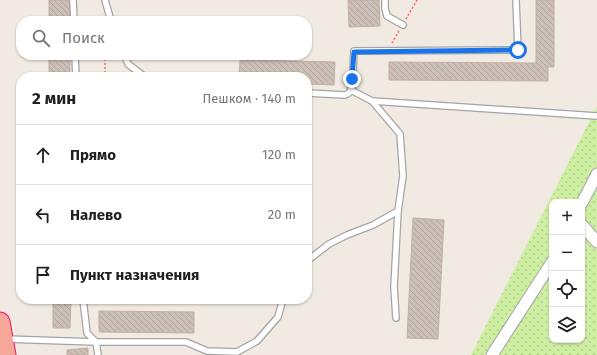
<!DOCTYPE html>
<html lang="ru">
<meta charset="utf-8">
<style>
:root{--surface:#fff;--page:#f2f2f2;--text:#202124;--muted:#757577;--line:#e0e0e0}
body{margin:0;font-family:"Fira Sans",sans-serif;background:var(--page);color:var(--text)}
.controls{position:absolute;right:12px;bottom:12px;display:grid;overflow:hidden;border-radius:8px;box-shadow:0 1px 3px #0004}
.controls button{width:36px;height:36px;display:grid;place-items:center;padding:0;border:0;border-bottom:1px solid var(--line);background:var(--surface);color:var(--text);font:20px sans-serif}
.stop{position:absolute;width:12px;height:12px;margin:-9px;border:3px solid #1a73e8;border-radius:50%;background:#fff}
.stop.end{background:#1a73e8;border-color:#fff;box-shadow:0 1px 4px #0008}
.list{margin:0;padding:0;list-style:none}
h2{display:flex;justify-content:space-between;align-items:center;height:52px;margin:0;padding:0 16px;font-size:17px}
h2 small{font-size:13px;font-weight:400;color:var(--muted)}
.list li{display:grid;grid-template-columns:26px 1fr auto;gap:12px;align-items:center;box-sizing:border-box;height:60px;padding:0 16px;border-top:1px solid var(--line)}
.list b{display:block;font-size:15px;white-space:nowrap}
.list em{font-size:13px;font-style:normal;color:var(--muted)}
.icon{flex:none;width:22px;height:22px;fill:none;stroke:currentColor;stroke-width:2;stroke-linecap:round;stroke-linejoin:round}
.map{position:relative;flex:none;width:597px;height:355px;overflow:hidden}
.search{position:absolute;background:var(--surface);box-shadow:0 1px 3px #0004;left:16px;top:16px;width:296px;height:44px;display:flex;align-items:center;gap:10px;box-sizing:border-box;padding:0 14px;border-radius:16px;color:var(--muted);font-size:15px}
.panel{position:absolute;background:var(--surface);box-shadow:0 1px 3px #0004;left:16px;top:72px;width:296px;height:232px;border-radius:16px}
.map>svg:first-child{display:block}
.garden{fill:url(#garden-dots);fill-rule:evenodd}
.building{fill:url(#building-back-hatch);stroke:#c3aea3}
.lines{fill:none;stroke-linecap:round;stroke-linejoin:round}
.service-casing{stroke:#a4a4a4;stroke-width:8}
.minor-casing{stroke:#a4a4a4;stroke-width:13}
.trunk-casing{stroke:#ea126c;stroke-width:21}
.path{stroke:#ff6863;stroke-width:1.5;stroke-dasharray:2 2;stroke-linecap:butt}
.service{stroke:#fff;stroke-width:5.5}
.minor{stroke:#fff;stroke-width:11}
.trunk{stroke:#f7a69a;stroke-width:19}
.route{stroke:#1a73e8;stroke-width:5}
</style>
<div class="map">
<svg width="597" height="355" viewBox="0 0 597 355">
<defs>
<pattern id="garden-dots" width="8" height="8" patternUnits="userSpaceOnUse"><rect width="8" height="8" fill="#ceefa2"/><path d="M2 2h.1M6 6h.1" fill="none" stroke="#b0cc8b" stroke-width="1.8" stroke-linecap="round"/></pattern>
<pattern id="building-back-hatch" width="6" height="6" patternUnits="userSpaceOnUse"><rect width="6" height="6" fill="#ccbfb8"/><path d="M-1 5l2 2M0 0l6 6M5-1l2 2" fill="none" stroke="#afa49e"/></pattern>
</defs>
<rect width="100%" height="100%" fill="#f0eae2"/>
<path class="garden" d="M597,106v249h-126zM552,202h30v138h-30z"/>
<g class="building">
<rect x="49" y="0" width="21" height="21"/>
<polygon points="348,0 379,0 380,26 349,27"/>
<polygon points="536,0 554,0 554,67 548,67 548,81 389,80 389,62 536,63"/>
<rect x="49" y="55" width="21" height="22"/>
<polygon points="240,60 335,62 334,85 307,84 307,77 239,77"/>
<polygon points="413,218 444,220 438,339 407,338"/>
<polygon points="53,299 71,299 70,328 53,328"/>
<polygon points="99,311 194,312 194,333 99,332"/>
<polygon points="88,348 88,355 67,355 67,350"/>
</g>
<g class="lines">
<defs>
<g id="service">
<polyline points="73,0 74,21"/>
<polyline points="105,0 111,21"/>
<polyline points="385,0 385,8 387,16 403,25"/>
<polyline points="75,55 76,77"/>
<polyline points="124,55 128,64 145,77"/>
<polyline points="351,90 372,101 400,134 403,176 398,211 394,287 396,318"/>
<path d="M307,93l38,2c3,-1 3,-1 5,-3 4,-7 3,-32 4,-41l164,-1 -2,-50"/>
<polyline points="372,101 597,116"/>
<polyline points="307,261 329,244 347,235 373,225 398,211"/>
<polyline points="83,299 87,333 96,342 98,355"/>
<polyline points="5,339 96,342 186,342 207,351 237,352 257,341 278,317 283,299"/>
</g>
<g id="minor">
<polyline points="582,203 597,174"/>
<polyline points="582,225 597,242"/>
<polyline points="492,355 552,262"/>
</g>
<polyline id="trunk" points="0,322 6,355"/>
</defs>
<use href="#service" class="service-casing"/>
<use href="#minor" class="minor-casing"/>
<use href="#trunk" class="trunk-casing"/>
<g class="path">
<polyline points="406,19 417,0"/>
<polyline points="392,43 399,31"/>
<polyline points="105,55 105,77"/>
</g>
<use href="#service" class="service"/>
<use href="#minor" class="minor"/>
<use href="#trunk" class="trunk"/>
</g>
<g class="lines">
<polyline class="route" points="352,79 354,52 518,50"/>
</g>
</svg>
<div class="controls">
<button>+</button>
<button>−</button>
<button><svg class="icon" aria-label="locate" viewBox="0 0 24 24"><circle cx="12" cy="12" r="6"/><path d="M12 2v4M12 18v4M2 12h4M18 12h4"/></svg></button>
<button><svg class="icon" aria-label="layers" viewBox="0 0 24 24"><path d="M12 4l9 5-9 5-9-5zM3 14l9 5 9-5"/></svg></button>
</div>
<div class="stop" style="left:518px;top:50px"></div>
<div class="stop end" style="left:352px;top:79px"></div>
<div class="search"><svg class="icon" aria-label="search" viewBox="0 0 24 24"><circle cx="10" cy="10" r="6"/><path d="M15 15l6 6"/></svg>Поиск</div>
<section class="panel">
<h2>2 мин<small>Пешком · 140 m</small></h2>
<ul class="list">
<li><svg class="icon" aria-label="ahead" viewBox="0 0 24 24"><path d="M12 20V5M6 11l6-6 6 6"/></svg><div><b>Прямо</b></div><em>120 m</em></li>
<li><svg class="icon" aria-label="left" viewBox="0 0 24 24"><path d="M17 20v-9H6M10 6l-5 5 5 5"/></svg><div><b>Налево</b></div><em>20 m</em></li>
<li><svg class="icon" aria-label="arrive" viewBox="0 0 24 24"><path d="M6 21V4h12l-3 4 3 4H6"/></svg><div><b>Пункт назначения</b></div></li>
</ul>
</section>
</div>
